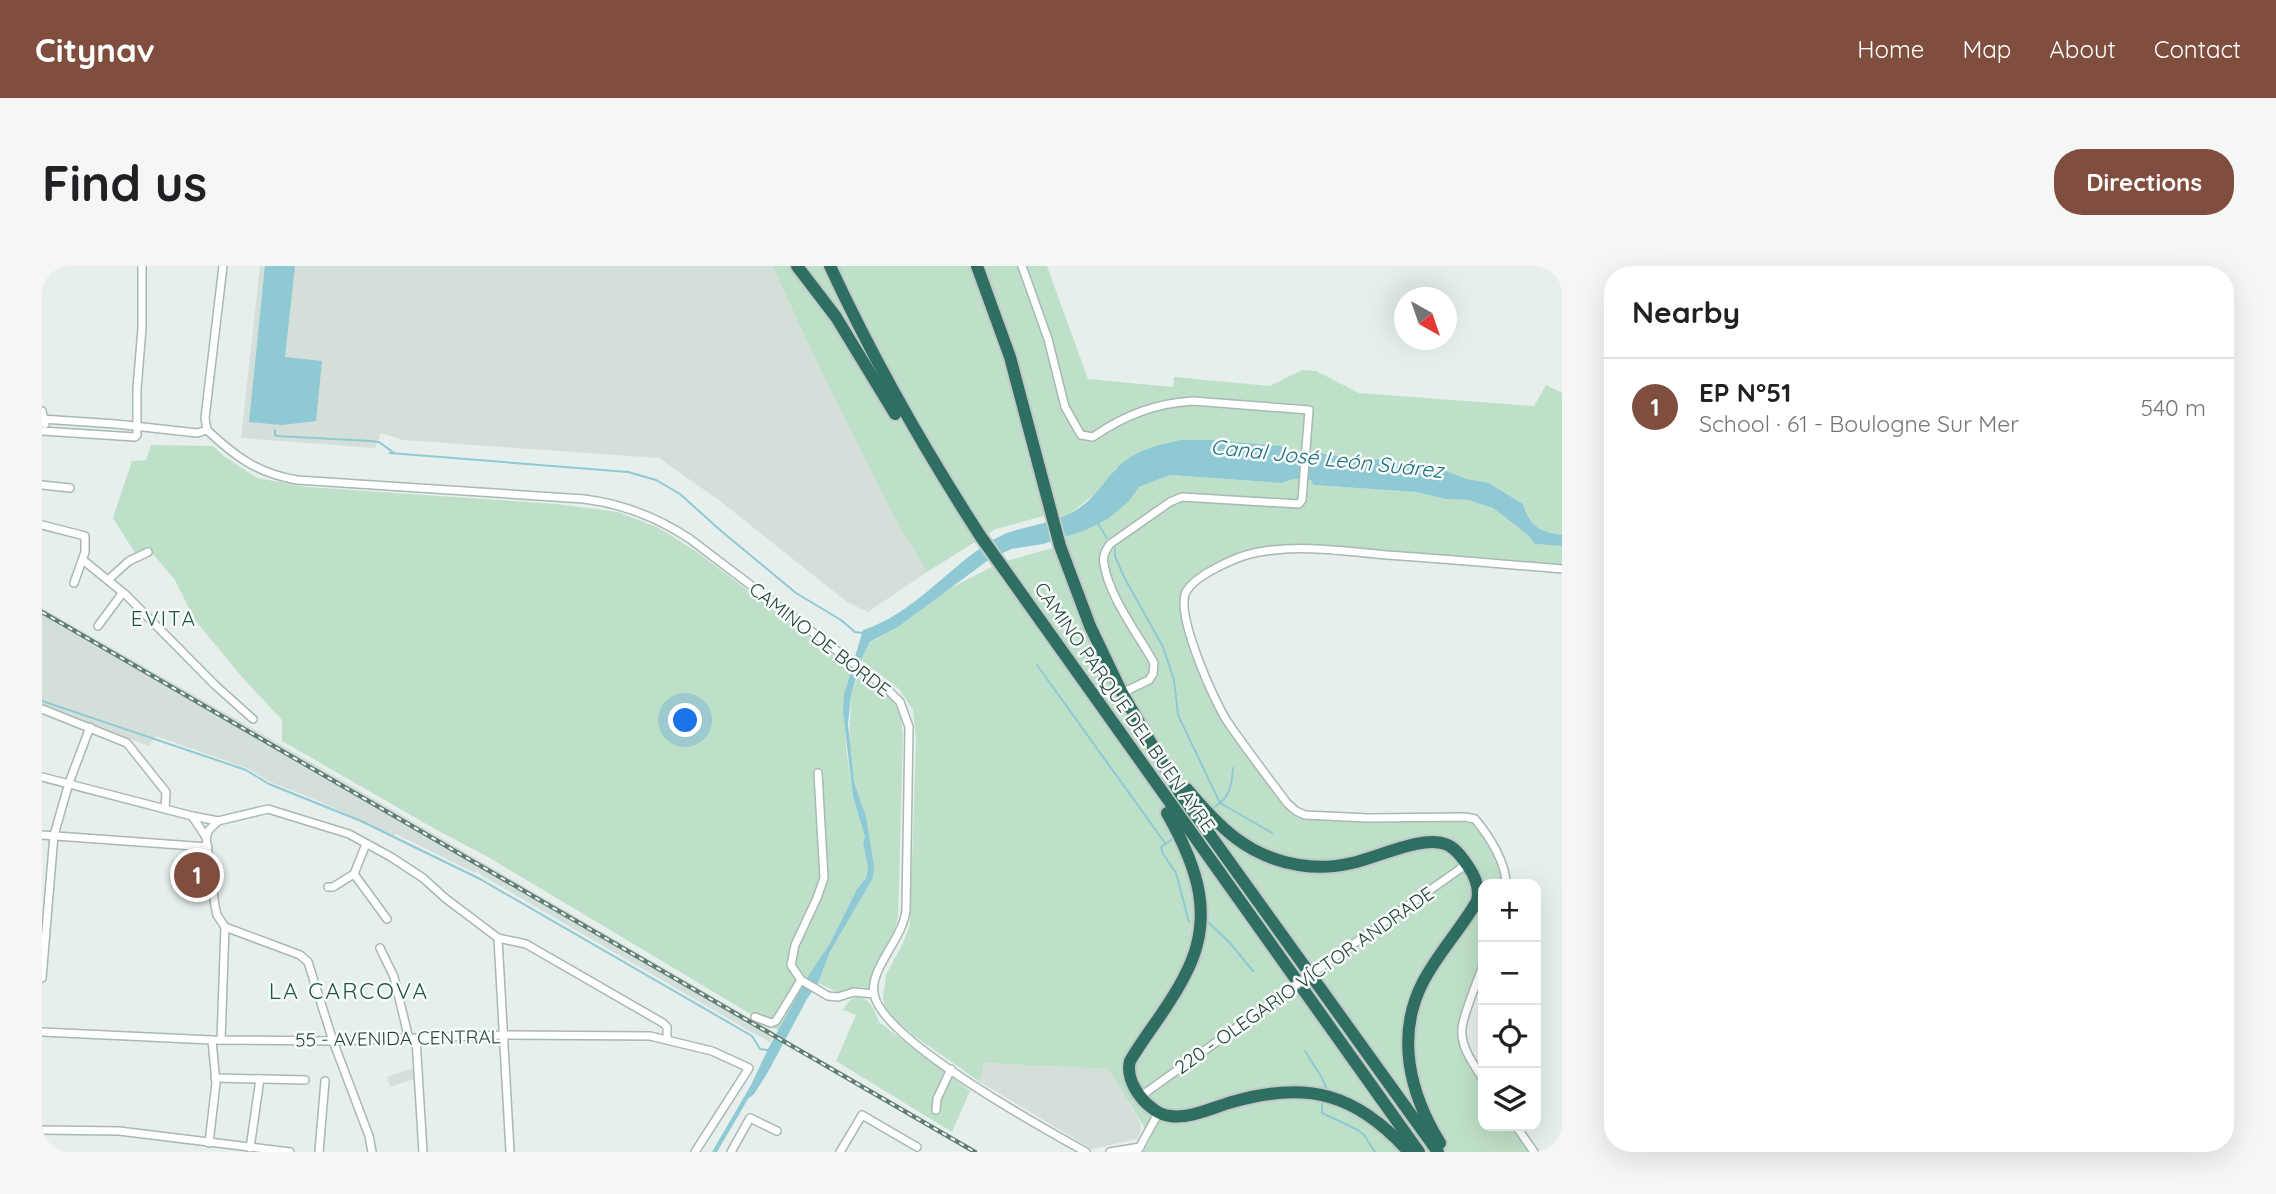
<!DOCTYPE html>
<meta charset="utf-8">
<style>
:root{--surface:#fff;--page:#f6f6f6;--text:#202124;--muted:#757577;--line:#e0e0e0;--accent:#7f4e3f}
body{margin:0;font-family:Quicksand,sans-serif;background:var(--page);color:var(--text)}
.controls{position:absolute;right:21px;bottom:21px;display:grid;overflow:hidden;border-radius:14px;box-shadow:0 7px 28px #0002}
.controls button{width:63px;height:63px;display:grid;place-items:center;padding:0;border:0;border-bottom:2px solid var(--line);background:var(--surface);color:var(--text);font:35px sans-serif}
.compass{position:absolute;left:1352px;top:21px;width:63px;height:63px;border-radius:50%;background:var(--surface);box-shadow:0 7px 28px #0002;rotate:140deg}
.you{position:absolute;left:644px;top:455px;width:24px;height:24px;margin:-18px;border:5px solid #fff;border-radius:50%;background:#1a73e8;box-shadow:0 0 0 10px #1a73e833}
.badge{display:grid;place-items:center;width:46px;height:46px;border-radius:50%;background:var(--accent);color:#fff;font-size:23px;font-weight:700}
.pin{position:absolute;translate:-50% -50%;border:4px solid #fff;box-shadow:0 2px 7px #0006}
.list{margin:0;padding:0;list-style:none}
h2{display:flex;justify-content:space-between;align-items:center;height:91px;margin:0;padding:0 28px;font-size:30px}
h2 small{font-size:23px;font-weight:400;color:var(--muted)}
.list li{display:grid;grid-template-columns:46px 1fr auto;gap:21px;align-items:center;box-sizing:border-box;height:98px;padding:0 28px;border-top:2px solid var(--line)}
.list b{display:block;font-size:26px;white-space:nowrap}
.list p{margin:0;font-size:23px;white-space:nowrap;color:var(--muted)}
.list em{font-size:23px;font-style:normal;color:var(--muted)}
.icon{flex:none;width:38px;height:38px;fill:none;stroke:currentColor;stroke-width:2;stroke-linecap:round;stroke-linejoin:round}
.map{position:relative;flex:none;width:1520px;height:886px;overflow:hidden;border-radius:28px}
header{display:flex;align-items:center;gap:42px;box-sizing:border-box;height:98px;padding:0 35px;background:var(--accent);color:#fff}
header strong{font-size:33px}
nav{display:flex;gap:38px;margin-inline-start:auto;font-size:24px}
.intro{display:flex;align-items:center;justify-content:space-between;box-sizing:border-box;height:168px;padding:0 42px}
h1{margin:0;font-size:49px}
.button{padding:18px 32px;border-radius:28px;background:var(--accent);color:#fff;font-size:24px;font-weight:700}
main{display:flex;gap:42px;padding:0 42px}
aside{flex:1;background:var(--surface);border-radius:28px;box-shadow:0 7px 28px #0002}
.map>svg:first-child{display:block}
.built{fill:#d4dfda}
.green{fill:#bfe0c8}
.water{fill:#8ec9d4}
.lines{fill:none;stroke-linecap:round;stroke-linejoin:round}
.stream{stroke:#8ec9d4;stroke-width:2}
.street-casing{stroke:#a8b8b2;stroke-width:10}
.highway-casing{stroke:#c2cac8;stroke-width:16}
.street{stroke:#fff;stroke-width:7}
.highway{stroke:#2f6f62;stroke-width:12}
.rail-casing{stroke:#5f7d75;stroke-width:4.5}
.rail{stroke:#f7fbf9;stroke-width:2;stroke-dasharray:5;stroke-linecap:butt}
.street-bridge-casing{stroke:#a8b8b2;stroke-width:10;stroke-linecap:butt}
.street-bridge{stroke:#fff;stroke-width:7}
.labels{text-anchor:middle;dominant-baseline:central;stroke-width:5;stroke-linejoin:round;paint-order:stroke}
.street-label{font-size:19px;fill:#24423a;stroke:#f7fbf9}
.water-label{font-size:21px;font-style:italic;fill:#1c6f80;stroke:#f7fbf9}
.neighbourhood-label{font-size:21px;letter-spacing:2px;fill:#1f5548;stroke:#f7fbf9}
.quarter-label{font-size:23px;letter-spacing:2px;fill:#1f5548;stroke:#f7fbf9}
</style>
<header>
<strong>Citynav</strong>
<nav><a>Home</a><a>Map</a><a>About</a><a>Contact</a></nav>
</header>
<div class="intro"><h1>Find us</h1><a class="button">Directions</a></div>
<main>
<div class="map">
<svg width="1520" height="886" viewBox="0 0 1520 886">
<rect width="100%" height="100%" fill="#e6efeb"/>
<g class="built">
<polygon points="218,0 730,0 788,124 847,242 885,306 826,346 805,336 678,235 617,192 361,174 339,167 333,182 199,172"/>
<polygon points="0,342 243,481 723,761 733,767 729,774 728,776 713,768 439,609 435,605 433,607 354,568 352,570 272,533 228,516 207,503 114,470 107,480 0,438"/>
<polygon points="942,797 1067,803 1099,858 1098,868 1095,873 1050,883 938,816"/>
<polygon points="371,802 374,812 348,821 345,811"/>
</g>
<g class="green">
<path d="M730,0h275l41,113 85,8 1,-10 96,9 32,-16 14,1 43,22 175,13 12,-21 16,8v142c-23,-3 -32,-9 -39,-31l-34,-21 -22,-4 -90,-10 -47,-15 -14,-2 -2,6 -19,-2 -14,-10 -23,-1 -142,23 -21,26 -32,25 -5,-7 -62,17 -69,43 -38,-64 -59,-118z"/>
<polygon points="109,179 171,180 183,191 215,212 265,221 514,238 576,246 617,262 655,286 809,402 802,428 804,480 811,531 823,571 821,577 826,603 824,612 815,623 787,679 737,765 446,591 393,563 240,475 240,454 199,410 153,354 133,314 111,288 98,295 71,252 90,195 104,194"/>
<polygon points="1128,209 1240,217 1251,213 1269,214 1271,219 1375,226 1403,233 1426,234 1451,242 1486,269 1493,278 1520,280 1520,303 1248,284 1212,287 1154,314 1143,327 1142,349 1178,443 1245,537 1263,549 1433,553 1451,579 1464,618 1441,618 1441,699 1420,763 1421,775 1441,813 1441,860 1474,860 1492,886 1101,886 1109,872 1066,803 942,797 938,816 874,771 850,753 843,743 841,732 844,709 860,679 868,659 874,474 871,444 857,423 821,396 821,390 828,377 856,361 907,323 957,297 1018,280 1026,281 1024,271 1087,234 1097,221"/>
<polygon points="817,408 850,434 859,449 861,472 856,651 852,666 833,700 829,724 819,721 795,726 776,717 788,686 831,612 827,574 819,536 812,516 807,478 809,429"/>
<path d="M818,730c12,6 14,14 19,26l91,69 -18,41 -116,-71 20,-46 -13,-5c4,-8 8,-12 17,-14z"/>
</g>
<g class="water">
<polygon points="223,0 253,0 243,91 280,95 274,155 240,159 207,156"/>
<path d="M1139,174h32l68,6 14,10 18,2 3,-6 31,6 40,2 53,9 27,10 22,4 34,21c7,22 16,28 39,31v11l-27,-2 -7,-9 -35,-27 -25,-8 -23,-1 -28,-7 -104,-7 -2,-5 -18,-1 -11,4 -112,-8 -31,12 -10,14 -20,17 -23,12 -43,14 -32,5 -24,12 -89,66 -28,15 -7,14 -12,39 -3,29 6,58 12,35 8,49 -1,12 -43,74 -12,31 -11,16 -39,73 -14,22 -6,5 -31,53h-5l39,-67 18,-38 40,-72 20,-30 28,-56 9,-11 2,-9 -5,-26 2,-6 -12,-40 -10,-86 1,-17 19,-64c51,-16 86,-64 130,-90 28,-17 62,-13 89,-34 15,-11 23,-27 36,-39 18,-17 40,-22 63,-27z"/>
</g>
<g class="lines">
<g class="stream">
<polyline points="233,164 233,169 235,170 329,175 337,176 352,187"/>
<polyline points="348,187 586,206 614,214 638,228 678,264 754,327 799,354 813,366 821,367"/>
<polyline points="1056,258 1065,272"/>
<polyline points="1073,282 1073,290 1082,311 1121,381 1132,414 1136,449 1178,537 1171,542"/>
<polyline points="995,399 1123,577"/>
<polyline points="0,435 204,504 227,518 319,555 438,613 710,770 718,783 725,784"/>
<path d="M1191,502c-1,13 -2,26 -13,35l52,30"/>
<polyline points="1132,572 1119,581 1121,588 1134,607 1147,656"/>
<polyline points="1166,656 1188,677 1211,705"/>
<polyline points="1263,785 1280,812 1285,824"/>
<polyline points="1280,837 1280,847 1316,864 1322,869 1333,886"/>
</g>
<defs>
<g id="street">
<path d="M980,0l26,73 17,68 16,28 12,2c31,-22 63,-34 100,-36l116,9 -7,90 -3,4 -117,-7 -12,5 -60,42c-4,6 -8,12 -6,20 5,33 34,70 50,99l-1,11 -4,6 -27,13"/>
<polyline points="0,145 3,158"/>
<polyline points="0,153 74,158 155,167 165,164"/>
<path d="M165,164c29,27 50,43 90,50l287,19c40,5 73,18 106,40l196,149 14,14 9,25 -3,183c-3,29 -37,59 -32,84 8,46 169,134 212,158"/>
<polyline points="165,164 163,152 181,0"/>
<polyline points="0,165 93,171 95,169 95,123 100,62 100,0"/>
<polyline points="0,219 28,222"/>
<polyline points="0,259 43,270 43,286 32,317"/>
<polyline points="41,294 84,329 174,420 211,453"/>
<polyline points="66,314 87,295 106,286"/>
<polyline points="56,360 79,329 79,325"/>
<polyline points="0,443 85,477 124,526 123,542"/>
<polyline points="776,507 782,612 775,632 753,679 749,699 759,714 786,730 796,731 812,726 832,728"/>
<polyline points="0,511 150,550 164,571 173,640 175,649 183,661 179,774"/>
<polyline points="150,550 176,555 226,543 307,568 349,591 381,612 403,632 456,672 484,678 621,757 625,761 625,773"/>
<polyline points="0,569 166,581"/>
<polyline points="164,571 167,564 176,555"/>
<polyline points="324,578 312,608 345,653"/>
<path d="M1464,618c0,-22 -17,-48 -31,-65l-10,-2 -97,1 -63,-3 -9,-4 -9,-8c-20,-27 -41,-54 -60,-82 -13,-20 -52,-107 -41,-129 9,-17 50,-35 68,-39 42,-9 90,-2 133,2 58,4 117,9 175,14"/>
<polyline points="286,621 291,621 312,608"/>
<polyline points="183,661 258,689 266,696 291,775 327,870 330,886"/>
<polyline points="456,672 468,886"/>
<polyline points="338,682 352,711 367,773"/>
<polyline points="1283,698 1425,598"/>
<path d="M1441,699c-5,16 -20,49 -21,64 -2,17 12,36 21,50"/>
<polyline points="0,712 12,569 27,517 48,461"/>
<polyline points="713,751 729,757 734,755 759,714"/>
<polyline points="0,766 170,774 291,775 462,769 608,770 670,785 707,802 653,886"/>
<polyline points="374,773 381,886"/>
<polyline points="173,812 263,814"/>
<polyline points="1099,830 1240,729"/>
<polyline points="894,844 895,833 909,803"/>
<polyline points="1474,860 1492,886"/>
<polyline points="0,864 77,865 248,886"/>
<polyline points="167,877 174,817 170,774"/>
<polyline points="208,882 218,813"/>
<polyline points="277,886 283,815"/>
<polyline points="689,886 708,852 735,865"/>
<polyline points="798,886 820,849 875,881"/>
<polyline points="1068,886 1098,881"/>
<polyline points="1095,886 1117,846"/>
</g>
<g id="highway">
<polyline points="755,0 794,51 853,148"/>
<path d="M788,0c44,95 94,183 151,271l438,615"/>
<polyline points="935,0 968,91 1018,280 1048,360 1080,427 1138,527 1396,886"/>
<path d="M1145,523c32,38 61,68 112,76 18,3 36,2 53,-2 24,-5 71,-28 93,-19 10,3 17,13 23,22 7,10 12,22 9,35 -16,28 -39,52 -54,81 -28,54 -13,112 17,161"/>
<path d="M1125,547c30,53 49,104 18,162 -15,31 -38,57 -55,86 -6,22 19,53 40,55 20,3 44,-9 62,-14 76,-22 125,-8 177,50"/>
</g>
</defs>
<use href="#street" class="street-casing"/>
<use href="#highway" class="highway-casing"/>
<use href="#street" class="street"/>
<use href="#highway" class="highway"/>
<defs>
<polyline id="rail" points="0,346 933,886"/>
</defs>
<use href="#rail" class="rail-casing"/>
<use href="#rail" class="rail"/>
<defs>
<polyline id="street-bridge" points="1240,729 1283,698"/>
</defs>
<use href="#street-bridge" class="street-bridge-casing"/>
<use href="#street-bridge" class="street-bridge"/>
</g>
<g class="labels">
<g class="street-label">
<text transform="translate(778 373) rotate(38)">CAMINO DE BORDE</text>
<text transform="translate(1083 441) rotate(55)">CAMINO PARQUE DEL BUEN AYRE</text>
<text transform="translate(1262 714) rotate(-35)">220 - OLEGARIO VÍCTOR ANDRADE</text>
<text transform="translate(356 772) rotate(-1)">55 - AVENIDA CENTRAL</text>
</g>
<g class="water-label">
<text transform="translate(1285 192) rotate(6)">Canal José León Suárez</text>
</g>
<g class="neighbourhood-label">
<text x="122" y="352">EVITA</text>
</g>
<g class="quarter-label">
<text x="307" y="724">LA CARCOVA</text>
</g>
</g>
</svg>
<div class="controls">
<button>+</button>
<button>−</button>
<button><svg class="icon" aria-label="locate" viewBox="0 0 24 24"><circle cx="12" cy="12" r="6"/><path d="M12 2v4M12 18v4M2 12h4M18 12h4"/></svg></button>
<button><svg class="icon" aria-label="layers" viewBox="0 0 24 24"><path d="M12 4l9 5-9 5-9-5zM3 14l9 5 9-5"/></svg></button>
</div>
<svg class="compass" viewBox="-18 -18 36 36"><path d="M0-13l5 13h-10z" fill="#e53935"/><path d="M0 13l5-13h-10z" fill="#757577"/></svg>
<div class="you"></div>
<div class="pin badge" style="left:155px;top:609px">1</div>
</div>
<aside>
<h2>Nearby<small></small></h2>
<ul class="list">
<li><span class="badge">1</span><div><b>EP N°51</b><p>School · 61 - Boulogne Sur Mer</p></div><em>540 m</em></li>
</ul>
</aside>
</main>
